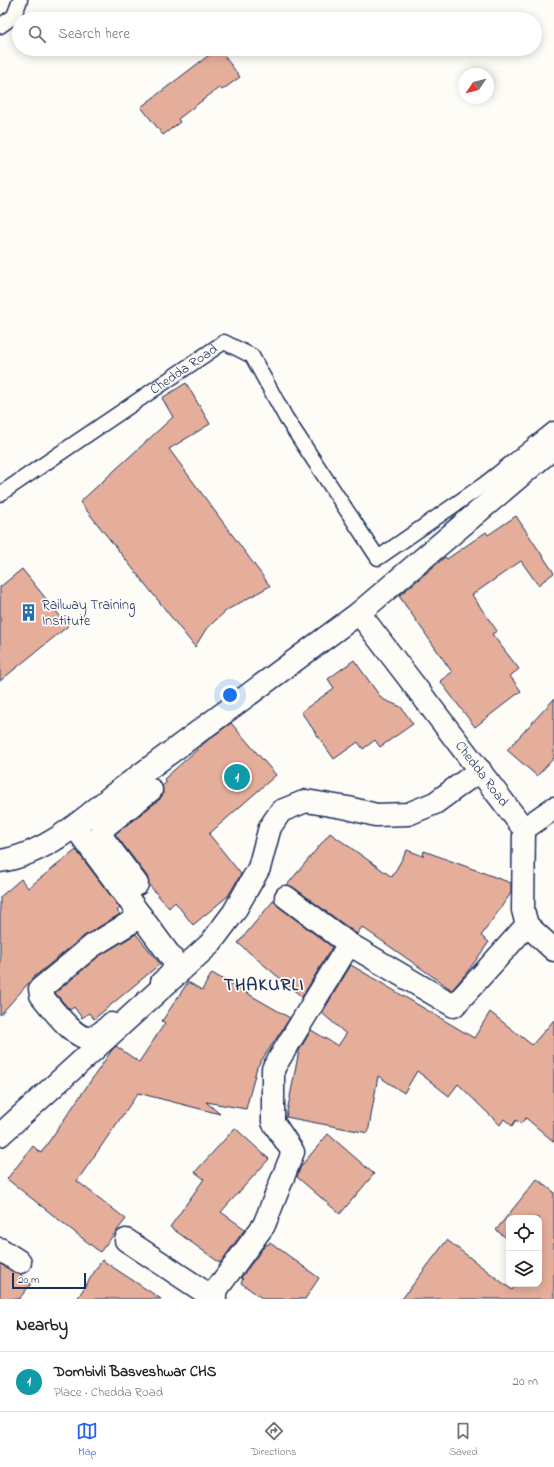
<!DOCTYPE html>
<meta charset="utf-8">
<style>
:root{--surface:#fff;--page:#f2f2f2;--text:#222;--muted:#767676;--line:#e0e0e0;--accent:#2563eb}
body{margin:0;font-family:"Indie Flower",sans-serif;background:var(--page);color:var(--text)}
.controls{position:absolute;right:12px;bottom:12px;display:grid;overflow:hidden;border-radius:8px;box-shadow:0 2px 10px #0003}
.controls button{width:36px;height:36px;display:grid;place-items:center;padding:0;border:0;border-bottom:1px solid var(--line);background:var(--surface);color:var(--text);font:20px sans-serif}
.compass{position:absolute;left:458px;top:68px;width:36px;height:36px;border-radius:50%;background:var(--surface);box-shadow:0 2px 10px #0003;rotate:235deg}
.scale{position:absolute;left:12px;bottom:10px;width:74px;box-sizing:border-box;padding-left:4px;border:2px solid #1b2f5e;border-top:0;font-size:11px;line-height:14px;white-space:nowrap;color:#1b2f5e;-webkit-text-stroke:3px #fdfcf7;paint-order:stroke}
.you{position:absolute;left:230px;top:695px;width:14px;height:14px;margin:-10px;border:3px solid #fff;border-radius:50%;background:#1a73e8;box-shadow:0 0 0 6px #1a73e833}
.badge{display:grid;place-items:center;width:26px;height:26px;border-radius:50%;background:var(--accent);color:#fff;font-size:13px;font-weight:700}
.pin{position:absolute;translate:-50% -50%;border:2px solid #fff;box-shadow:0 1px 4px #0006}
.list{margin:0;padding:0;list-style:none}
h2{display:flex;justify-content:space-between;align-items:center;height:52px;margin:0;padding:0 16px;font-size:17px}
h2 small{font-size:13px;font-weight:400;color:var(--muted)}
.list li{display:grid;grid-template-columns:26px 1fr auto;gap:12px;align-items:center;box-sizing:border-box;height:60px;padding:0 16px;border-top:1px solid var(--line)}
.list b{display:block;font-size:15px;white-space:nowrap}
.list p{margin:0;font-size:13px;white-space:nowrap;color:var(--muted)}
.list em{font-size:13px;font-style:normal;color:var(--muted)}
.icon{flex:none;width:22px;height:22px;fill:none;stroke:currentColor;stroke-width:2;stroke-linecap:round;stroke-linejoin:round}
.map{position:relative;flex:none;width:554px;height:1299px;overflow:hidden}
.search{position:absolute;background:var(--surface);box-shadow:0 2px 10px #0003;left:12px;right:12px;top:12px;height:44px;display:flex;align-items:center;gap:10px;box-sizing:border-box;padding:0 14px;border-radius:22px;color:var(--muted);font-size:15px}
.sheet{height:112px;background:var(--surface)}
nav{display:flex;justify-content:space-around;align-items:center;box-sizing:border-box;height:56px;border-top:1px solid var(--line);background:var(--surface);font-size:11px;color:var(--muted)}
nav a{display:grid;justify-items:center;gap:2px}
nav .on{color:var(--accent)}
.map>svg:first-child{display:block}
.building{fill:#e4ae9a;stroke:#1b2f5e}
.lines{fill:none;stroke-linecap:round;stroke-linejoin:round}
.lane-casing{stroke:#1b2f5e;stroke-width:17}
.street-casing{stroke:#1b2f5e;stroke-width:25}
.secondary-casing{stroke:#1b2f5e;stroke-width:25}
.lane{stroke:#fdfcf7;stroke-width:14}
.street{stroke:#fdfcf7;stroke-width:22}
.secondary{stroke:#fdfcf7;stroke-width:22}
.labels{text-anchor:middle;dominant-baseline:central;stroke-width:3.5;stroke-linejoin:round;paint-order:stroke}
.street-label{font-size:14px;fill:#1b2f5e;stroke:#fdfcf7}
.poi-label{font-size:14px;fill:#1b2f5e;stroke:#fdfcf7;text-anchor:start}
.district-label{font-size:18px;font-weight:bold;letter-spacing:1px;fill:#1b2f5e;stroke:#fdfcf7}
</style>
<div class="map">
<svg width="554" height="1299" viewBox="0 0 554 1299">
<rect width="100%" height="100%" fill="#fdfcf7"/>
<filter id="ink" filterUnits="userSpaceOnUse"><feTurbulence type="fractalNoise" baseFrequency=".025" numOctaves="2"/><feDisplacementMap in="SourceGraphic" scale="8" xChannelSelector="R" yChannelSelector="G"/><feConvolveMatrix kernelMatrix="1 2 1 2 8 2 1 2 1" color-interpolation-filters="sRGB"/></filter>
<g filter="url(#ink)">
<g class="building">
<polygon points="217,49 219,49 240,77 222,90 220,87 178,119 180,122 163,135 141,107"/>
<polygon points="186,383 210,424 169,449 270,586 227,610 206,629 195,647 80,502 173,417 162,398"/>
<polygon points="516,516 554,573 538,585 521,561 472,595 497,631 492,634 519,669 510,676 521,691 475,727 440,681 452,672 399,596 445,557 447,559 486,532 488,535"/>
<polygon points="22,569 68,626 0,681 0,587"/>
<polygon points="354,660 382,699 401,707 413,724 380,747 375,740 363,749 358,742 334,759 301,712 334,688 328,679"/>
<polygon points="554,699 554,758 537,776 507,750"/>
<polygon points="231,723 276,775 209,834 241,874 228,896 193,925 175,902 169,908 149,885 147,876 115,834 159,800 163,794 162,786 167,782 164,779 209,739"/>
<polygon points="330,833 392,877 407,850 423,856 424,851 511,883 511,893 481,936 489,942 468,971 452,990 362,927 357,934 293,887 287,885"/>
<polygon points="76,850 120,908 117,911 120,914 84,936 34,977 0,1015 0,897 21,879 28,888"/>
<polygon points="274,900 279,907 332,947 302,997 238,943"/>
<polygon points="136,934 160,964 94,1019 89,1013 82,1018 74,1007 70,1010 55,993 99,956"/>
<polygon points="351,965 474,1038 490,1012 532,1045 554,1020 554,1142 526,1118 520,1124 516,1120 512,1126 504,1119 500,1125 458,1084 449,1096 417,1071 404,1093 378,1076 368,1133 286,1117 299,1051 311,1030 338,1046 346,1034 322,1013"/>
<polygon points="212,973 290,1018 257,1067 246,1109 206,1102 220,1114 138,1093 77,1181 126,1219 100,1252 7,1179 33,1146 41,1153 112,1050 116,1046 139,1062 165,1023 162,1021 188,982 202,990"/>
<polygon points="235,1128 269,1159 221,1212 245,1229 220,1263 170,1227 204,1179 195,1172"/>
<polygon points="328,1134 374,1174 340,1214 297,1177 301,1166"/>
<polygon points="537,1179 554,1192 554,1299 402,1299 447,1240 512,1290 517,1284 539,1284 539,1218 509,1218 509,1240 496,1230"/>
<polygon points="270,1242 319,1278 305,1299 263,1299 241,1283 243,1279 241,1278 266,1244 268,1245"/>
<polygon points="102,1260 161,1299 77,1299"/>
<polygon points="0,1264 20,1274 31,1284 19,1299 0,1299"/>
</g>
<g class="lines">
<defs>
<g id="lane">
<polyline points="0,26 14,16 20,0"/>
<path id="s1" d="M0,494l224,-152 28,14 34,62 92,140 108,-75 68,-54"/>
</g>
<g id="street">
<polyline points="359,613 552,449"/>
<path d="M75,827l99,134c1,10 -4,15 -12,21"/>
<polyline points="524,829 554,808"/>
<polyline points="137,884 101,836 102,831 107,825 151,790"/>
<polyline points="286,897 349,944"/>
<path d="M111,1024c-6,6 -13,12 -21,14 -15,2 -40,-32 -49,-43l-1,-6 52,-43 49,-30"/>
<polyline points="0,1135 210,944 234,912 259,868 270,827 281,811 306,801 348,808 376,815 408,814 435,803 480,770"/>
<polyline points="126,1240 215,1299"/>
<polyline points="0,1249 20,1262"/>
<polyline points="211,1297 264,1225 293,1152 273,1122 273,1069 349,944 454,1006 527,925"/>
</g>
<g id="secondary">
<path id="s2" d="M0,861c44,-7 81,-39 113,-66l246,-182 165,216 -1,81 4,15 27,25"/>
</g>
</defs>
<use href="#lane" class="lane-casing"/>
<use href="#street" class="street-casing"/>
<use href="#secondary" class="secondary-casing"/>
<use href="#lane" class="lane"/>
<use href="#street" class="street"/>
<use href="#secondary" class="secondary"/>
</g>
</g>
<defs>
<symbol id="building-bare" viewBox="-9 -9 18 18"><path d="M-4-6H4V6H1V3H-1V6H-4ZM-2.5-4.3h1.7v1.8h-1.7ZM.8-4.3h1.7v1.8H.8ZM-2.5-1h1.7V.8h-1.7ZM.8-1h1.7V.8H.8Z" fill="#1f6fb2" stroke="#fdfcf7" stroke-width="2.5" paint-order="stroke"/></symbol>
</defs>
<g fill-rule="evenodd">
<use href="#building-bare" x="16" y="600" width="25" height="25"/>
</g>
<g class="labels">
<g class="street-label">
<text stroke="none"><textPath href="#s1" startOffset="222">Chedda Road</textPath></text>
<text stroke="none"><textPath href="#s2" startOffset="641">Chedda Road</textPath></text>
</g>
<g class="poi-label">
<text x="42" y="605">Railway Training<tspan x="42" dy="16">Institute</tspan></text>
</g>
<g class="district-label">
<text x="264" y="986">THAKURLI</text>
</g>
</g>
</svg>
<div class="controls">
<button><svg class="icon" aria-label="locate" viewBox="0 0 24 24"><circle cx="12" cy="12" r="6"/><path d="M12 2v4M12 18v4M2 12h4M18 12h4"/></svg></button>
<button><svg class="icon" aria-label="layers" viewBox="0 0 24 24"><path d="M12 4l9 5-9 5-9-5zM3 14l9 5 9-5"/></svg></button>
</div>
<svg class="compass" viewBox="-18 -18 36 36"><path d="M0-13l5 13h-10z" fill="#e53935"/><path d="M0 13l5-13h-10z" fill="#767676"/></svg>
<div class="scale">20 m</div>
<div class="you"></div>
<div class="pin badge" style="left:237px;top:777px;background:#0f9aa8">1</div>
<div class="search"><svg class="icon" aria-label="search" viewBox="0 0 24 24"><circle cx="10" cy="10" r="6"/><path d="M15 15l6 6"/></svg>Search here</div>
</div>
<section class="sheet">
<h2>Nearby<small></small></h2>
<ul class="list">
<li><span class="badge" style="background:#0f9aa8">1</span><div><b>Dombivli Basveshwar CHS</b><p>Place · Chedda Road</p></div><em>20 m</em></li>
</ul>
</section>
<nav>
<a class="on"><svg class="icon" aria-label="map" viewBox="0 0 24 24"><path d="M3 6l6-2 6 2 6-2v14l-6 2-6-2-6 2zM9 4v14M15 6v14"/></svg>Map</a>
<a><svg class="icon" aria-label="directions" viewBox="0 0 24 24"><path d="M12 3l9 9-9 9-9-9zM9 14v-3h6M13 9l2 2-2 2"/></svg>Directions</a>
<a><svg class="icon" aria-label="saved" viewBox="0 0 24 24"><path d="M7 4h10v16l-5-4-5 4z"/></svg>Saved</a>
</nav>
